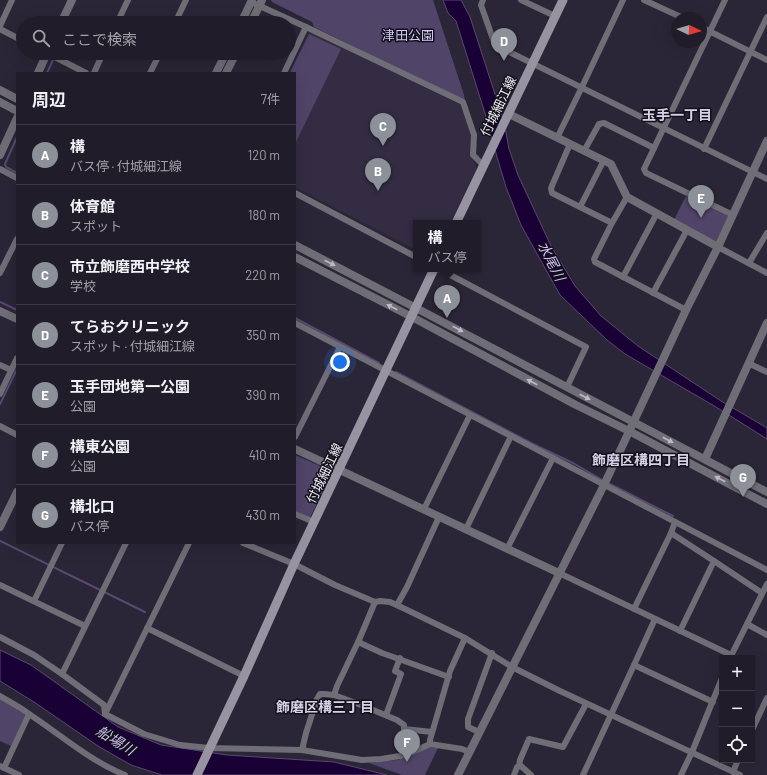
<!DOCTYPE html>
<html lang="ja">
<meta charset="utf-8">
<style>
:root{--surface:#201c29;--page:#282531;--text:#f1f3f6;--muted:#a2a1a8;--line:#3d3a46;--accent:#8c9099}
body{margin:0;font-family:Barlow,"Noto Sans JP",sans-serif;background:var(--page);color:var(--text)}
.controls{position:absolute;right:12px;bottom:12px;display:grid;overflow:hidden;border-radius:0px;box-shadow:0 4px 16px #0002}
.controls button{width:36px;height:36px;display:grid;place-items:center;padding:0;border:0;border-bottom:1px solid var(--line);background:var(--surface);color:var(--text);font:20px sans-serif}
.compass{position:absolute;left:671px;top:12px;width:36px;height:36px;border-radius:50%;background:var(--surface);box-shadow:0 4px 16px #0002;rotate:94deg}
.you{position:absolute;left:340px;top:362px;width:14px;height:14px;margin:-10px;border:3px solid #fff;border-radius:50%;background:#1a73e8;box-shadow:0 0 0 6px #1a73e833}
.badge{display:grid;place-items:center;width:26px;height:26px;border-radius:50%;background:var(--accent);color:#fff;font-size:13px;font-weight:700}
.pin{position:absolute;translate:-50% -33px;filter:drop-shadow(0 1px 2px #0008)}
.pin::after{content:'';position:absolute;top:21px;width:14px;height:12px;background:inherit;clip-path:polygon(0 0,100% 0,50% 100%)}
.popup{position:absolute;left:413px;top:220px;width:68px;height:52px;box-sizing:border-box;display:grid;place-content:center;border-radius:0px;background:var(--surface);filter:drop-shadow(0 1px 3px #0005);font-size:13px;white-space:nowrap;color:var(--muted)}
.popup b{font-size:15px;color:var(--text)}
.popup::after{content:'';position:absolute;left:50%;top:100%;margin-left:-8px;border:8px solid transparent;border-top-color:var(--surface)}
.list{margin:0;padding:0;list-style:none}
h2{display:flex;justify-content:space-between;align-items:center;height:52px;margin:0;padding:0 16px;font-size:17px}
h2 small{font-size:13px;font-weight:400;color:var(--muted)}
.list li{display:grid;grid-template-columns:26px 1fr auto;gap:12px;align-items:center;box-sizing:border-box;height:60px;padding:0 16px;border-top:1px solid var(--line)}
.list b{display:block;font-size:15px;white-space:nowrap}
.list p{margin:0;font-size:13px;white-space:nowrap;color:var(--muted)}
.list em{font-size:13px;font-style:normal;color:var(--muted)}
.icon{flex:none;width:22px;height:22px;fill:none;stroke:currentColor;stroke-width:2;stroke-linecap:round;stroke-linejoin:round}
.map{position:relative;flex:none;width:767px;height:775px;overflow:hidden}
.search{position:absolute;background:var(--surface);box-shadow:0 4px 16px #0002;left:16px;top:16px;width:280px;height:44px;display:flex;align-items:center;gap:10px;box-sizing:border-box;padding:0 14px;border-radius:22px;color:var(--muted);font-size:15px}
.panel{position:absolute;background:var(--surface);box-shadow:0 4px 16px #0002;left:16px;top:72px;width:280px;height:472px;border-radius:0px}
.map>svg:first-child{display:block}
.built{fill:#332c43}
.green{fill:#504468}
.water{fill:#190136;stroke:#5a4870}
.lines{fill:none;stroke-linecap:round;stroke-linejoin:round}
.stream{stroke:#5a4870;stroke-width:2}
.minor{stroke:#6f6d76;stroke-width:6}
.tertiary{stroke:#6f6d76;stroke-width:8}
.secondary{stroke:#9793a1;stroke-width:9}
.oneway{fill:#bdbac5}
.labels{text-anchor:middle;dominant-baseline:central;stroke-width:3;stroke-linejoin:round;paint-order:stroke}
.park-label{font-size:13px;fill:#d8c8fe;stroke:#121018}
.street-label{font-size:13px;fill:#f1eef9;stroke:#121018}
.neighbourhood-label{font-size:14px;font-weight:bold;fill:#d7d1e8;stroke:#121018}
.water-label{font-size:14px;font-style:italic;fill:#d1c1f7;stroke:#121018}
</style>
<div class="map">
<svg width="767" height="775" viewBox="0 0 767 775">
<rect width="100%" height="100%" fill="#2b2637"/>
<polygon class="built" points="312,33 461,105 471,136 470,155 477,167 450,223 416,223 416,250 295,187 295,73 289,73 308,34"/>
<g class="green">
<polygon points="271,0 433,0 464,95 465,101 314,27 312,22 272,2"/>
<polygon points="309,34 341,49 295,144 295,73 290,73"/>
<polygon points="686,196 728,216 716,242 674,220"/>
<polygon points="295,455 332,471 310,518 295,511"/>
<polygon points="0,698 24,714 25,716 11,746 0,741"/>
<polygon points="428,747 438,748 425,775 402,775 369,763 397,760 409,757"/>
</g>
<g class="water">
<polygon points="443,0 461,0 470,17 504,122 509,149 518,175 551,246 575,286 601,316 638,346 721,401 767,428 767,439 716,407 625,354 607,340 560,295 521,225 506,187 497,157 488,123 456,21 448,13"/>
<polygon points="0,650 31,665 118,727 161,745 227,755 334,762 387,775 162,775 131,765 98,746 34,702 0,681"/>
</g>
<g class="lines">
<g class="stream">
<polyline points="47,73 53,60"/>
<polyline points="17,137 5,164 6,167 17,173"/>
<polyline points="0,302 17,310"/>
<polyline points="295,318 379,363"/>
<polyline points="396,372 533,444 573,463 604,481"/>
<polyline points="0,404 17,369"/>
<polyline points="608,483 673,516"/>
<polyline points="0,541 145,612"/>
</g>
<g class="minor">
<polyline points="483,0 481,5 495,45 767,179"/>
<polyline points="521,0 555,16"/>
<polyline points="644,0 683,18"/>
<polyline points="725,0 644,169 646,173 733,215"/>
<polyline points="251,2 306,27 463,102 474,135 473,155 483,165"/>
<polyline points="117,23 128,0"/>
<polyline points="175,23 186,0"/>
<polyline points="0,26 12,0"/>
<polyline points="701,27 767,60"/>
<polyline points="0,29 23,41"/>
<polyline points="47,53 86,73"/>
<polyline points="94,73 103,53"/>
<polyline points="150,73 160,53"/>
<polyline points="284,73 306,27"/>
<polyline points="557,138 581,89 623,0"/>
<polyline points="570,144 551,188 552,193 612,223"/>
<polyline points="704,149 767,17"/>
<polyline points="584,151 599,124 604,123 654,148"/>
<polyline points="0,169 17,178"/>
<polyline points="295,193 416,257"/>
<polyline points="627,197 612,223 594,259 595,262 686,310"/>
<polyline points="580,207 604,160"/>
<polyline points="718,247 767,273"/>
<polyline points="749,263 767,233"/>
<polyline points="439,269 586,347 567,387"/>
<polyline points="0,273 17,239"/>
<polyline points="623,277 657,213"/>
<polyline points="653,293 687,230"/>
<polyline points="295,323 767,570"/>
<polyline points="748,363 767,372"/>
<polyline points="0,365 11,370"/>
<polyline points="0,394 17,358"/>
<polyline points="0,426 17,435"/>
<polyline points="295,437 340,347"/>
<polyline points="424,509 470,415"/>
<polyline points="295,514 314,522"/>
<polyline points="466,529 511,436"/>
<polyline points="671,533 714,561 680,631"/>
<polyline points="243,543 294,564 335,585 375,602 380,601 390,602 403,608 465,638 512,667 560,691 740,775"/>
<polyline points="507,549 553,458"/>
<polyline points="714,561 762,593"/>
<polyline points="559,573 731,655"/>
<polyline points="0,585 85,626"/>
<polyline points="34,601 62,543"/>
<polyline points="397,605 407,587 439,517"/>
<polyline points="634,609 671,533 675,522"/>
<polyline points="747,624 767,635"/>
<polyline points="147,628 244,676"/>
<polyline points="0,637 34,655 62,674 104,705 105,714"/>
<polyline points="358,642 382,653 449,677"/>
<polyline points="730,658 767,584"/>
<polyline points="634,665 713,702"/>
<polyline points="62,674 126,543"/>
<polyline points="334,695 361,705 397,720 404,725 404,729 432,732"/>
<path d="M0,696c10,6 20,11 29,18 32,21 61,47 96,61"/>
<polyline points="105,714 144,734 180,745 209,748 302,750 362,760 381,759 406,755 430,744 462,749 469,752"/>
<polyline points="105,714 189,543"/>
<polyline points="386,715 401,674 395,671 400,658"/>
<polyline points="404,729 404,743 406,755"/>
<polyline points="752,730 767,698"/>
<polyline points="479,732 468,727 468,719 492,653"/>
<polyline points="430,744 430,740 450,671 465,638"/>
<polyline points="302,750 306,733 317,699 320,694 324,694 334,695 337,686 359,640 375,602"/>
<polyline points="0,766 19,775"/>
<polyline points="519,766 520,760 529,739 563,747 586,704"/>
<polyline points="4,768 29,714"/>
<polyline points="733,772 738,760"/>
<polyline points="514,775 517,767 521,766 531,775"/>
<polyline points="583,775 634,665 655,619"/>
<polyline points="681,775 692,752 722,678"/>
</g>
<g class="tertiary">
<polyline points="61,23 72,0"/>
<polyline points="241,23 252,0"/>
<polyline points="251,23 262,0"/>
<polyline points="38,73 47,53"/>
<polyline points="216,73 226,53"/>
<polyline points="226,73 236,53"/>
<polyline points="0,90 17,99"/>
<polyline points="0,102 17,111"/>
<polyline points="509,114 611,164 627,197 718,247"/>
<polyline points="0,155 17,118"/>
<polyline points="295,245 416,308 767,492"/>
<polyline points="295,257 412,317 576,405 629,431 767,504"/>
<polyline points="0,311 17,319"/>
<polyline points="295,449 559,573"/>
<polyline points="705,459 767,323"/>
<polyline points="0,527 17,492"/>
<polyline points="458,775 604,485 686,310 718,247 767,141"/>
</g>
<g class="secondary">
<polyline points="456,223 563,0"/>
<polyline points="197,775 244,676 294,564 434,269"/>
</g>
</g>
<defs><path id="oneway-solid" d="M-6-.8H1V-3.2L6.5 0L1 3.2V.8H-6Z"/></defs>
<g class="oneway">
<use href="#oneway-solid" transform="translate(330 263) rotate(27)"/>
<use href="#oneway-solid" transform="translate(392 307) rotate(-153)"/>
<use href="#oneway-solid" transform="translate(458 329) rotate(28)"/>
<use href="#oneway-solid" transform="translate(532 382) rotate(-152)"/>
<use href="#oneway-solid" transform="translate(585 397) rotate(27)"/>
<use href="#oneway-solid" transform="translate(668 440) rotate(28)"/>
<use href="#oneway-solid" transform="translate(720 479) rotate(-152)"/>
</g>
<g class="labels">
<g class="park-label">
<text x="408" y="35">津田公園</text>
</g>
<g class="street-label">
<text transform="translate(498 106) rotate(-64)">付城細江線</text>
<text transform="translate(324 473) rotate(-64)">付城細江線</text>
</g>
<g class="neighbourhood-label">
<text x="677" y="114">玉手一丁目</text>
<text x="641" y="459">飾磨区構四丁目</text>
<text x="325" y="706">飾磨区構三丁目</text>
</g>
<g class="water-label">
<text transform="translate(552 261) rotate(63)">水尾川</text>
<text transform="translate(116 740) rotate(32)">船場川</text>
</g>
</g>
</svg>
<div class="controls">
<button>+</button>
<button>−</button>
<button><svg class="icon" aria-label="locate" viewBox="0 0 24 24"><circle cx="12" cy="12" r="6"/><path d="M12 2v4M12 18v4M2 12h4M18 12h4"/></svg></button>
</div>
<svg class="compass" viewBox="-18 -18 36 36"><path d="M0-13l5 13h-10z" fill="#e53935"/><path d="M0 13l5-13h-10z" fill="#a2a1a8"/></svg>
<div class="you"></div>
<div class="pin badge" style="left:447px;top:318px">A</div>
<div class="popup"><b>構</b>バス停</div>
<div class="pin badge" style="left:378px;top:191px">B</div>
<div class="pin badge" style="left:383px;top:146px">C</div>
<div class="pin badge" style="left:504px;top:61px">D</div>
<div class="pin badge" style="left:701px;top:218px">E</div>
<div class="pin badge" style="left:407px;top:762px">F</div>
<div class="pin badge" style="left:743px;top:497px">G</div>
<div class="search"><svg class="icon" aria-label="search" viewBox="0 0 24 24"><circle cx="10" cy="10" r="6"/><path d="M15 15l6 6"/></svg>ここで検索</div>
<section class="panel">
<h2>周辺<small>7件</small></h2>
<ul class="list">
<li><span class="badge">A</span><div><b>構</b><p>バス停 · 付城細江線</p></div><em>120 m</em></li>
<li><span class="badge">B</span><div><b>体育館</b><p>スポット</p></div><em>180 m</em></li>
<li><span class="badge">C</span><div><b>市立飾磨西中学校</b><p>学校</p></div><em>220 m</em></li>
<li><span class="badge">D</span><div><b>てらおクリニック</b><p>スポット · 付城細江線</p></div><em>350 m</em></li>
<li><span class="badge">E</span><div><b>玉手団地第一公園</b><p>公園</p></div><em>390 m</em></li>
<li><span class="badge">F</span><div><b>構東公園</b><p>公園</p></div><em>410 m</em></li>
<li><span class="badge">G</span><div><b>構北口</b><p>バス停</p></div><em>430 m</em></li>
</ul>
</section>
</div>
